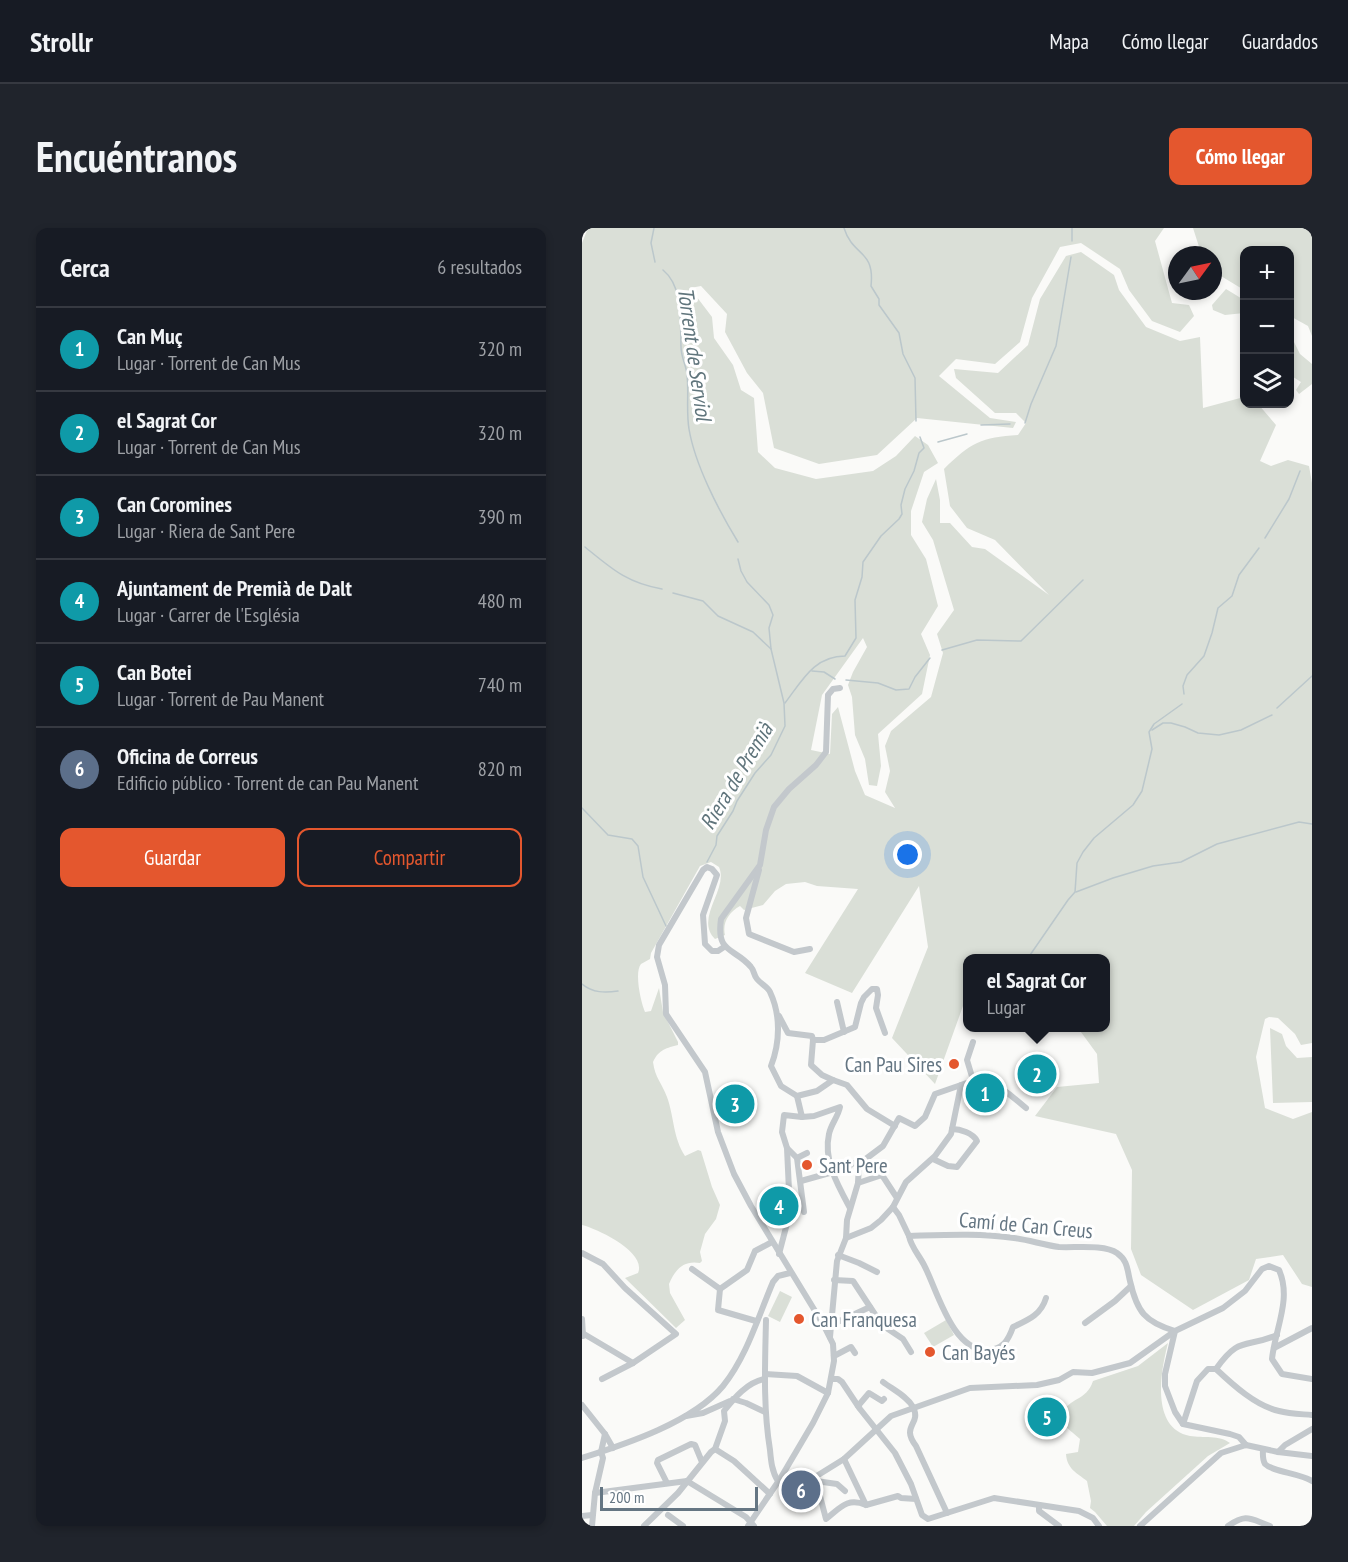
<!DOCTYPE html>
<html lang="es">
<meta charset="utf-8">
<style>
:root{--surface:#171b24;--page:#20242c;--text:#f1f3f6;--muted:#9ea1a6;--line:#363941;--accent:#e4572e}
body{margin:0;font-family:"PT Sans Narrow",sans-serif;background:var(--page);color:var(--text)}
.controls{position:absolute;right:18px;top:18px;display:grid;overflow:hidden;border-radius:12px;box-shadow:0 3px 9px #0003}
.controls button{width:54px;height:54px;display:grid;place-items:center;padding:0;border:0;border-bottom:2px solid var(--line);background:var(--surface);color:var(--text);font:30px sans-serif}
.compass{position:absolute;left:586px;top:18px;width:54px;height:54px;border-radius:50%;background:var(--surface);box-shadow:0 3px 9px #0003;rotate:57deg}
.scale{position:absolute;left:18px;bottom:15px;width:158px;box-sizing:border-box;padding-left:6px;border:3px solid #657683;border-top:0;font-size:16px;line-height:21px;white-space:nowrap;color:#657683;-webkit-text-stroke:4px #fff;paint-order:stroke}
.you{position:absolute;left:326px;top:627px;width:21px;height:21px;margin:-15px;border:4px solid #fff;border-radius:50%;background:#1a73e8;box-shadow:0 0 0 9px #1a73e833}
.badge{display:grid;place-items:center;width:39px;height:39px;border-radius:50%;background:var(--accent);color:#fff;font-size:20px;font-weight:700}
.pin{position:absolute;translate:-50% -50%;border:3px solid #fff;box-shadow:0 2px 6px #0006}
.popup{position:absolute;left:381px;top:726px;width:147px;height:78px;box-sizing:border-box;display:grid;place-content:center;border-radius:12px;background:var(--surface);filter:drop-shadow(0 2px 4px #0005);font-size:20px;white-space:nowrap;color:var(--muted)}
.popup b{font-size:22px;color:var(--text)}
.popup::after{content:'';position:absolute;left:50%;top:100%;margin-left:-12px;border:12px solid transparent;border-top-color:var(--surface)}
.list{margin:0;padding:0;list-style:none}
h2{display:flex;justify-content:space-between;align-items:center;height:78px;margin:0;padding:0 24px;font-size:26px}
h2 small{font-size:20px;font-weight:400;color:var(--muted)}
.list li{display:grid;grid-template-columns:39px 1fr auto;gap:18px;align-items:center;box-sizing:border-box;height:84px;padding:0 24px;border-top:2px solid var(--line)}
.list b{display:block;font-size:22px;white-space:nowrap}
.list p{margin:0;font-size:20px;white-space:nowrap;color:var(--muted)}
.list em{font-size:20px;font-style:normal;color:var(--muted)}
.actions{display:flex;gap:12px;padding:18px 24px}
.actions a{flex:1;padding:14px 0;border:2px solid var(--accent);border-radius:12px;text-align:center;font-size:21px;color:var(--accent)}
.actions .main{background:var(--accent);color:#fff}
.icon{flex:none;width:33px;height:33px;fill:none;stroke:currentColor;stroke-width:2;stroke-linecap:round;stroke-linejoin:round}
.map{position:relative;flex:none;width:730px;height:1298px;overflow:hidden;border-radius:12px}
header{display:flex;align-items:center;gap:36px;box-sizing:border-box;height:84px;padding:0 30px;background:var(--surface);border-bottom:2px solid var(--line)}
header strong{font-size:28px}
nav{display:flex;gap:33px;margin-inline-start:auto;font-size:21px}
.intro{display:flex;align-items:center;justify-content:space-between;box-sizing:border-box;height:144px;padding:0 36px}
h1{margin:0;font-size:42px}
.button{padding:15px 27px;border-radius:12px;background:var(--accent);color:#fff;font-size:21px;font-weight:700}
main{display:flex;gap:36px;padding:0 36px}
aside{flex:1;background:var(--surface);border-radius:12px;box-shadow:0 3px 9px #0003}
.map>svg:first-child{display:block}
.green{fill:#dadfd7}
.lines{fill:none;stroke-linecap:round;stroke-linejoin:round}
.stream{stroke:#bbc7cb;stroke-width:1.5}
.minor{stroke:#c3c8cc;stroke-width:6}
.poi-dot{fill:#e4572e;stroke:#fff;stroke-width:2}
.labels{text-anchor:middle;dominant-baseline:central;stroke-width:6;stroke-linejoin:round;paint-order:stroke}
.poi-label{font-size:21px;fill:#657683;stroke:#fff;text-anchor:start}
.street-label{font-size:21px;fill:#657683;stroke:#fff}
.water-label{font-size:22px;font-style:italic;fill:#60757c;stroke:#fff}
</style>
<header>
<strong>Strollr</strong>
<nav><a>Mapa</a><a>Cómo llegar</a><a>Guardados</a></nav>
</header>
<div class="intro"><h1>Encuéntranos</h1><a class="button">Cómo llegar</a></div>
<main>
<aside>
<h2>Cerca<small>6 resultados</small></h2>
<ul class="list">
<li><span class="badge" style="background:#0f9aa8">1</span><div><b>Can Muç</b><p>Lugar · Torrent de Can Mus</p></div><em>320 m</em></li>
<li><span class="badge" style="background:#0f9aa8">2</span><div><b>el Sagrat Cor</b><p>Lugar · Torrent de Can Mus</p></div><em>320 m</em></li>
<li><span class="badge" style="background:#0f9aa8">3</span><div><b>Can Coromines</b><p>Lugar · Riera de Sant Pere</p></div><em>390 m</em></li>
<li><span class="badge" style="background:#0f9aa8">4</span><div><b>Ajuntament de Premià de Dalt</b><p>Lugar · Carrer de l'Església</p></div><em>480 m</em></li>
<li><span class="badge" style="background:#0f9aa8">5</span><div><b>Can Botei</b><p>Lugar · Torrent de Pau Manent</p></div><em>740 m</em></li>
<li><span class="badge" style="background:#5c6f8a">6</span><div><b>Oficina de Correus</b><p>Edificio público · Torrent de can Pau Manent</p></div><em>820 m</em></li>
</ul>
<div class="actions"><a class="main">Guardar</a><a>Compartir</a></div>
</aside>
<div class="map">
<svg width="730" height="1298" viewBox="0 0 730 1298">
<rect width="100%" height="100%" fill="#fafaf8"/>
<g class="green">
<path d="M6,0h576l-9,13 17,62 17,2 5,11 -14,16 -28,-11 -23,-31 -9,-21 -39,-26 -21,4 -28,51 -12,44 -25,22 -39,-5 -17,17 51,42 26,4 -3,6 -96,-10 -40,37 -58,9 -45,-16 -11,-55 -16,-20 -22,-41 2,-18 -26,-28 -11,2 22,29 2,21 19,27 8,25 13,8 4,54 17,16 41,11 57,-8 23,-15 19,-20 13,9 10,18 -14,9 -13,39v24l15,24 12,47 -17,28 9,21 -8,39 -44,40 3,32 -4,20 -8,-1 -4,-26 -10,-24 -3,-38 -4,-12 5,-13 14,-25 -4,-9 -41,57 -11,55 19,4 2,-40 6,-7 17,64 10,24 30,13 -10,-16 5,-21 -5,-25 6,-15 40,-34 12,-44 -6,-19 17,-24 -21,-70 -11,-18 5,-23 9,-20 4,21v23h10l22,24 13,2 64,46 -54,-55 -28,-12 -17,-22 -6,-37c26,-26 38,-32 74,-34l8,-12 -10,-10h-21l-39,-35 -2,-9 44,4 30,-28 12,-46 26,-43 15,-4 33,23 5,15 27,37 34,14 20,-4 3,71 41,-11v7h14l18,21 -16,36 11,5 17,-6 21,6 3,17v560l-11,2 -6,-11 -17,-16 -9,-1 -4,2 -9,38 9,51 28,11 19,-7v175l-10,-3 -19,-29 -27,4 -7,21 -56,30 -52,-35 -10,-26 1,-79 -16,-36 -81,-18 22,-29 42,-4 -2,-29 -19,-26h28v-70h-138v34l-33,92 -43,-46 36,-91 -9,-61 -67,107 -47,-20 53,-84 -41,-3 -12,-4 -19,2 -11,7 -12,14 -19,5 -4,-4c-11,6 -18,17 -15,29l-10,4c-21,-21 14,-50 4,-72l-8,-5 -11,4 -49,87 -1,6c-3,2 -6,3 -9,5 -7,8 0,39 4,48l6,-1 8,-23 4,24 15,30v3c-11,3 -19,4 -25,17 2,16 9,21 14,35 7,19 6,41 18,59l13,-6 3,1 11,36 8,18 -4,14 -11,15 -5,18 2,9 -2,2c-17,-3 -25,7 -31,21l1,9 15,27 -9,8 -51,-50 13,-5c9,-21 -40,-44 -56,-48v-982z"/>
<polygon points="611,0 730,0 730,108 726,98 708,88 708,22 662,22 662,62 634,45 631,42 631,27 620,27 619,25"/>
<polygon points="644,61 662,72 662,85 643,87 631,82 630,77"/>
<polygon points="708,112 711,112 718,126 730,136 730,156 717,166 714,162 719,154 708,147"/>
<polygon points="688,800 700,806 704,818 715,830 730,829 730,874 691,875"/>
<polygon points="198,1063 210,1069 198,1094 186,1088"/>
<polygon points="364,1092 372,1107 351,1119 342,1105"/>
<path d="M586,1115c-7,27 -18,85 22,93 13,2 30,-1 40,7l-22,13 -62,56 -12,14h-27l-12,-14 -5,-4 1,-7 -4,-20c-10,-8 -20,-12 -21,-27l12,-2 2,-13 -14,-12 -5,-12c9,-19 25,-13 32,-34l45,-15z"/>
</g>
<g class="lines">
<g class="stream">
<polyline points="72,0 69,15 73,34"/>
<path d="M262,0c9,29 31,21 27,58l8,13v6l20,28 4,21 12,24 1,43"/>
<polyline points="490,0 490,13"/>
<path d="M81,42c21,17 17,53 18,77 0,10 5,18 6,27 2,18 -1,37 2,55 6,36 30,82 49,113"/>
<polyline points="443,195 449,176 474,118 489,29"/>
<polyline points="399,197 428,196"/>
<polyline points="356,214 385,206"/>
<polyline points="683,310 707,271 718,243"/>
<path d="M3,319c27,22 42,36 77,42"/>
<polyline points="91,365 121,373 136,388 171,404 189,421"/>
<polyline points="360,422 395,412 439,413 501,352"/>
<polyline points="230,443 242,444 253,451"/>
<polyline points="264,452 296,455 314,462 327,461 333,449 348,430"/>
<polyline points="602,466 601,458 605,447 622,428 630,405 636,380 650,368 657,347 677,320"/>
<path d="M203,475c17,-22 29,-47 60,-47l11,-18 -1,-38 7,-23 1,-15 18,-26 18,-17 3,-5 -1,-9 4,-16 9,-18 5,-18 5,-5 -4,-11"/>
<polyline points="695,480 730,448"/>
<polyline points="570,502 581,495 589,495 603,499 616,505 637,507 659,502 690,487"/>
<polyline points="0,580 26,607 50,611 56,618 61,649 84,698"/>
<polyline points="125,634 134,617 135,608 151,583 155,573 173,545 189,527 203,498 202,475 189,421 187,400 191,387 187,377 165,354 159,343 156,331"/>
<polyline points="494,664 531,650 571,638 599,634 635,616 717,594 730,596"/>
<polyline points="446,730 486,672 493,664 495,635 501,624 512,610 551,577 560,563 570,521 567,504 572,496 600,476"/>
<path d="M0,756c11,9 23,9 36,7"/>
</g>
<g class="minor">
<path d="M258,460l-7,1 -5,6 -2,57 -10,13 -27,24 -15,18 -8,23 -6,35 -39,54c-5,35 13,28 30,48 3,3 3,9 6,12 4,5 11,8 13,13 11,23 10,51 1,74l10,20 16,10 20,-5 16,-11 14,5 20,24 28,17"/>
<polyline points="177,642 164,690 167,706 212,724 228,721"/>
<polyline points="142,719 136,723 130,723 123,716 121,687 135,647 130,641 125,639 121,642 77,717 75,729 83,757 84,786 123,844 136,904 152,946 169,978 241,1096 251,1116 252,1133 246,1165 231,1195 198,1251 166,1298"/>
<polyline points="255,774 262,804"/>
<polyline points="197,788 206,805 230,808 231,812 242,812 273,799 279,775 282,769 290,761 295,761 296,767 294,780 303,805"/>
<polyline points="231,812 229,837 240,847 251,852"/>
<polyline points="391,852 385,832 391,814"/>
<path d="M215,868l5,21 12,-1 26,-9c-2,10 -9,17 -11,27 -6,26 9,52 21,74"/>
<polyline points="206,921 215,930 222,984"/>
<polyline points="215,930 225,925"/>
<path d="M351,931l15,7 9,1 20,-26c-4,-8 -17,-12 -25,-12"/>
<polyline points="250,943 265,944 269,935 277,936"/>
<polyline points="219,953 251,944"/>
<polyline points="276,955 300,947 315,970"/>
<path d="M311,979l6,8 10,21c34,-1 70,-3 105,2 15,2 30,7 45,9 16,1 45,-3 58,6 11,8 10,16 13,28 7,31 15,41 45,50l-10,43v12l10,26 8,12 47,10 9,3 7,8"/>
<path d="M327,1008c2,11 10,19 15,29 13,24 28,87 64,85 15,-1 20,-9 25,-23 15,-7 28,-12 33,-29"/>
<path d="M264,1010l25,-10 10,-8 12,-13 13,-25 29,-26 16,-22 10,-49c29,-12 44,6 65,23"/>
<polyline points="0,1025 21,1036 43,1060 94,1106 51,1135 20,1151"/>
<polyline points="197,1026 208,984 205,920 200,904 202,887 220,889"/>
<polyline points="256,1027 277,1035 295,1044"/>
<polyline points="110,1041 138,1061"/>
<polyline points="252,1052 271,1053 300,1097 321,1111 329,1124"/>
<polyline points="138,1061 165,1042 173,1023 190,1014"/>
<polyline points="138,1061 136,1082 174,1093"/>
<polyline points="0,1091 1,1108"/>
<path d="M184,1092c-1,44 -3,87 4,130 1,11 2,22 8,31"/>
<polyline points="503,1095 533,1073 549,1058"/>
<polyline points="249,1097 288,1079"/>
<polyline points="2,1106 51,1135"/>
<polyline points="248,1109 255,1033 264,1010 265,992 276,955 277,936 301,918 317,890 333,898 343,889 353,866 379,857"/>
<polyline points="692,1120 730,1100"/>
<polyline points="252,1128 269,1119 273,1125"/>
<path d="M634,1141c17,16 40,37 63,42 11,3 22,3 33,4"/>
<path d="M634,1141c24,-34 29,-20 61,-34"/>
<polyline points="183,1146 215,1148 246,1165"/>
<polyline points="250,1151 256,1151 260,1154 278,1181 313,1225 329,1256 340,1287 346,1291 412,1270 497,1283 511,1290 517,1298"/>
<path d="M301,1154c9,7 24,14 30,25 9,18 -13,18 3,39l31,67"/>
<polyline points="151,1171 164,1175 183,1184"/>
<polyline points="0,1177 23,1206 31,1220"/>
<polyline points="276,1178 287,1165 300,1173 302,1171"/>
<polyline points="104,1188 121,1185 148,1173"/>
<polyline points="601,1196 615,1153 626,1141 634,1141"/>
<polyline points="133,1221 152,1233 188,1266"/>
<path d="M681,1221c0,5 -1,10 2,15 8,8 35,9 47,17"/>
<polyline points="696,1224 703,1217 730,1201"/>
<path d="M0,1230c44,-14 111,-36 141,-72 24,-30 35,-69 50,-104l5,-6 12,-3"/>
<polyline points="262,1231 284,1277"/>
<path d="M233,1249l11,42c14,-11 21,-22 40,-14l32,-9 3,2 15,1"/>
<path d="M198,1251l11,6 24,-8 29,-18 47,-43 79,-28 67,-3 22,-5 14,-8 19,1 38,-10 45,-32 48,-23 22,-17 17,-22 7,-3 10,4c13,29 -4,59 -7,89l10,15 30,5"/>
<polyline points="105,1253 164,1289 172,1298"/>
<polyline points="234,1253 255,1256 263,1263"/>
<polyline points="85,1255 75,1235 76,1232 109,1216 113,1217 120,1234"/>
<polyline points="13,1265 105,1253"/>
<polyline points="457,1277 457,1283 477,1298"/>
<polyline points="86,1287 101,1298"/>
<polyline points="0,1288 10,1287"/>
<polyline points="10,1298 13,1265 21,1230 19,1224 23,1206"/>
<path d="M62,1298l34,-33 33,-41 4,-3 10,-28 -1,-10c11,-14 23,-28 40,-32"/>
<polyline points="558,1298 639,1225 664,1217 696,1224 730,1228"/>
<path d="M646,1298c19,-13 22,-7 42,0"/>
</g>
</g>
<g class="poi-dot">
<circle cx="372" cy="836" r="6"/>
<circle cx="225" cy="937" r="6"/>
<circle cx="217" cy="1091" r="6"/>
<circle cx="348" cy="1124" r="6"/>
</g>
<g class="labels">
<g class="poi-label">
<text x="360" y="836" text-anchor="end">Can Pau Sires</text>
<text x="237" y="937">Sant Pere</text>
<text x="229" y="1091">Can Franquesa</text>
<text x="360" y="1124">Can Bayés</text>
</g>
<g class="street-label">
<text transform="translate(444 997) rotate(5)">Camí de Can Creus</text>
</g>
<g class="water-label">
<text transform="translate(113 126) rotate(82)">Torrent de Serviol</text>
<text transform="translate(154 548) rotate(-59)">Riera de Premià</text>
</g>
</g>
</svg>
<div class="controls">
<button>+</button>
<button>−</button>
<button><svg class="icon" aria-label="layers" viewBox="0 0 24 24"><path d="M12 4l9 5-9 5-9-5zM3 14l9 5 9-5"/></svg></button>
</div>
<svg class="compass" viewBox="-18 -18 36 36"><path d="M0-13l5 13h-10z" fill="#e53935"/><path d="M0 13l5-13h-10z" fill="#9ea1a6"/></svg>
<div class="scale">200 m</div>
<div class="you"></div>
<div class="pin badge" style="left:403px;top:865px;background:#0f9aa8">1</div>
<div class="pin badge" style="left:455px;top:846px;background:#0f9aa8">2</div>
<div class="popup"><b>el Sagrat Cor</b>Lugar</div>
<div class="pin badge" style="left:153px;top:876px;background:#0f9aa8">3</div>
<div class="pin badge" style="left:197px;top:978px;background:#0f9aa8">4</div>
<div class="pin badge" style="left:465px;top:1189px;background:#0f9aa8">5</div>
<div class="pin badge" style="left:219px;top:1262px;background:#5c6f8a">6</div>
</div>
</main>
